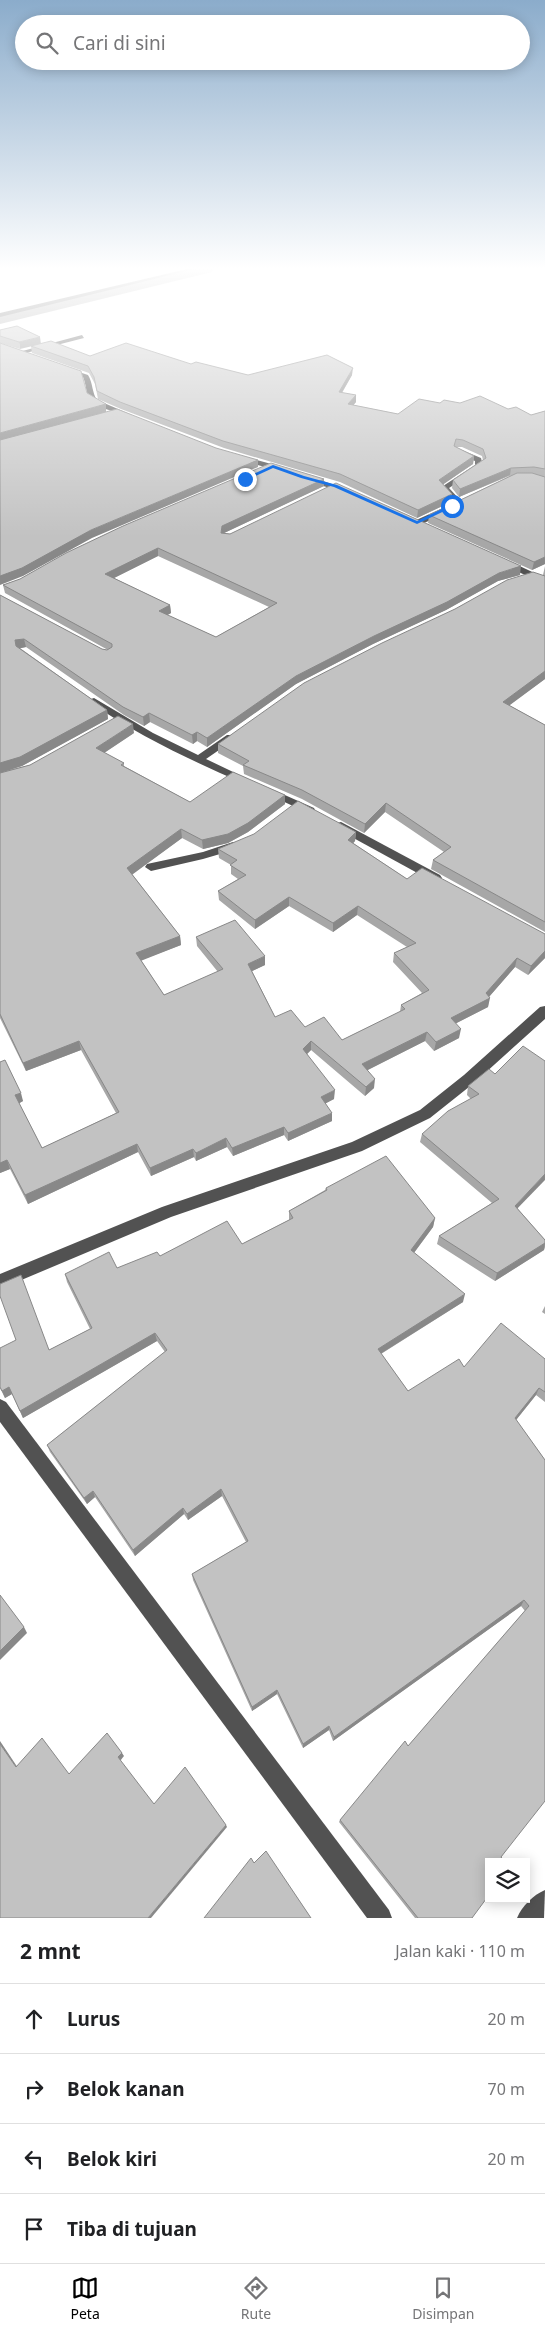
<!DOCTYPE html>
<html lang="id">
<meta charset="utf-8">
<style>
:root{--surface:#fff;--page:#f6f6f6;--text:#202124;--muted:#757577;--line:#e0e0e0;--accent:#000}
body{margin:0;font-family:"Noto Sans",sans-serif;background:var(--page);color:var(--text)}
.controls{position:absolute;right:15px;bottom:15px;display:grid;overflow:hidden;border-radius:0px;box-shadow:0 2px 12px #0003}
.controls button{width:45px;height:45px;display:grid;place-items:center;padding:0;border:0;border-bottom:1px solid var(--line);background:var(--surface);color:var(--text);font:25px sans-serif}
.stop{position:absolute;width:15px;height:15px;margin:-11px;border:4px solid #1a73e8;border-radius:50%;background:#fff}
.stop.end{background:#1a73e8;border-color:#fff;box-shadow:0 1px 5px #0008}
.list{margin:0;padding:0;list-style:none}
h2{display:flex;justify-content:space-between;align-items:center;height:65px;margin:0;padding:0 20px;font-size:21px}
h2 small{font-size:16px;font-weight:400;color:var(--muted)}
.list li{display:grid;grid-template-columns:32px 1fr auto;gap:15px;align-items:center;box-sizing:border-box;height:70px;padding:0 20px;border-top:1px solid var(--line)}
.list b{display:block;font-size:19px;white-space:nowrap}
.list em{font-size:16px;font-style:normal;color:var(--muted)}
.icon{flex:none;width:28px;height:28px;fill:none;stroke:currentColor;stroke-width:2;stroke-linecap:round;stroke-linejoin:round}
.map{position:relative;flex:none;width:545px;height:1918px;overflow:hidden}
.search{position:absolute;background:var(--surface);box-shadow:0 2px 12px #0003;left:15px;right:15px;top:15px;height:55px;display:flex;align-items:center;gap:12px;box-sizing:border-box;padding:0 18px;border-radius:28px;color:var(--muted);font-size:19px}
.sheet{height:345px;background:var(--surface)}
nav{display:flex;justify-content:space-around;align-items:center;box-sizing:border-box;height:70px;border-top:1px solid var(--line);background:var(--surface);font-size:14px;color:var(--muted)}
nav a{display:grid;justify-items:center;gap:2px}
nav .on{color:var(--accent)}
.map>svg:first-child{display:block}
.lines{fill:none;stroke-linecap:round;stroke-linejoin:round}
.canal{fill:#a0a0a0;fill-rule:evenodd}
.minor{fill:#525252;fill-rule:evenodd}
.wall{fill:#a7a7a7;fill-rule:evenodd}
.shaded-wall{fill:#888}
.building{fill:#c2c2c2;stroke:#888;fill-rule:evenodd}
.route{fill:#1a73e8}
</style>
<div class="map">
<svg width="545" height="1918" viewBox="0 0 545 1918">
<rect width="100%" height="100%" fill="#fff"/>
<g class="lines">
<polygon class="canal" points="194,269 214,269 212,272 0,324 0,316"/>
<g class="minor">
<polygon points="187,269 195,269 0,317 0,313"/>
<polygon points="82,335 84,338 18,355 15,353"/>
<path d="M64,367l24,8c5,8 4,18 9,25l35,15v2h-4c-10,-4 -36,-11 -40,-20 -2,-6 -2,-13 -5,-20l-19,-8z"/>
<polygon points="456,450 462,450 481,458 483,466 449,488 462,502 460,506 420,525 414,525 414,521 454,503 440,488 475,465 475,461 456,454"/>
<polygon points="242,456 286,468 287,470 283,472 239,460 238,458"/>
<polygon points="306,477 312,477 351,491 347,493 306,481"/>
<polygon points="503,561 509,561 545,578 545,584 503,565"/>
<path d="M94,698l59,35 45,22 29,-20h8v4l-29,20 46,22 -5,3 -4,-1c-53,-23 -104,-47 -152,-80v-4z"/>
<polygon points="269,788 314,808 315,810 310,813 306,812 265,793 264,791"/>
<polygon points="341,822 440,875 442,878 440,881 432,881 337,829 335,826 337,823"/>
<polygon points="233,842 237,843 239,846 237,849 203,859 151,871 145,867 147,864 203,852"/>
<polygon points="545,1006 545,1019 474,1083 430,1118 362,1151 171,1217 0,1289 0,1274 162,1207 352,1142 420,1110 464,1075 540,1007"/>
<polygon points="0,1399 6,1402 389,1910 392,1918 367,1918 0,1422"/>
<path d="M545,1890l-1,28h-27c5,-12 16,-23 28,-28z"/>
</g>
</g>
<g class="wall">
<polygon points="17,326 20,349 0,343 0,330"/>
<polygon points="31,346 90,356 191,364 248,375 352,375 342,393 356,402 353,405 398,414 440,403 460,403 508,409 531,415 545,411 545,564 532,570 428,523 429,515 512,475 459,497 452,488 453,480 483,460 482,456 462,447 456,447 474,456 473,464 443,484 452,494 451,502 417,518 340,482 224,448 121,409 98,399 95,384 89,373 32,353"/>
<path d="M324,479v7l-100,47 296,42 -22,6 -52,29 -73,34 -77,40 -89,63 -10,-6 -4,3 -43,-22 -6,4 -20,-11 -98,-68 -6,1 87,62 1,9 -86,47 -13,4 21,-5 104,-32 -30,20 20,10v3l66,36 95,-7v9l-37,28 -20,11 -25,6 -21,-11 -50,36 48,62 1,9 -40,15 23,35 54,-23 -21,-26 -1,-9 69,28 -13,6 23,46 67,23 58,-28 1,-7 21,-12 -29,-31 1,-9 13,-6 -50,-32 -24,17 -44,-26 -34,23 -36,-29 -1,-9 20,-12 -7,-5v-9l-12,-7 -1,-9 138,-17 -1,9 -2,2 54,36 138,55v24l-17,17 -13,-8 -26,30 -1,10 -32,16 3,15 -25,13 -9,-10 -58,29 7,18 -9,8 -54,-46 -4,4 27,45 -9,4 7,18 -44,20 -4,-6 -51,21 -6,-9 -31,14 -2,-4 -43,19 -13,-24 -110,52 -18,-35 -10,4v-111l23,39 -4,2 23,45 74,-35 -35,-63 -55,21 -26,-53v-423l102,54 6,1 -103,-57 -2,-8zM158,556l111,51 -53,30 -49,-22 4,-2 -1,-8 -56,-27z"/>
<polygon points="545,566 545,679 509,705 545,725 545,932 431,869 433,860 444,852 385,812 364,833 302,799 244,774 243,766 218,753 218,744 543,575"/>
<polygon points="495,1074 518,1209 545,1240 545,1247 544,1250 495,1281 437,1244 439,1236 492,1203 420,1142 422,1134 471,1099 467,1095 468,1086"/>
<polygon points="326,1188 435,1218 433,1227 414,1253 463,1302 381,1354 408,1391 464,1367 545,1359 545,1402 536,1395 516,1420 545,1460 501,1857 472,1918 415,1918 339,1822 340,1820 408,1746 525,1611 521,1606 333,1741 329,1730 303,1748 277,1694 252,1711 193,1580 192,1574 246,1542 222,1496 188,1520 184,1514 135,1556 95,1497 87,1504 50,1452 47,1445 165,1352 157,1341 23,1418 12,1394 5,1398 0,1388 49,1350 90,1329 67,1282 65,1274 117,1268 160,1256 242,1244 289,1220 289,1211 325,1190"/>
<polygon points="545,1306 545,1314 542,1312"/>
</g>
<g class="shaded-wall">
<polygon points="40,337 41,344 20,349 19,342"/>
<polygon points="353,368 352,375 338,399 339,392"/>
<polygon points="356,395 356,402 348,412 348,404"/>
<polygon points="106,404 106,412 0,441 0,433"/>
<polygon points="474,456 473,464 438,488 439,480"/>
<polygon points="258,460 258,467 92,538 23,576 0,585 0,576 91,530"/>
<polygon points="511,468 510,475 459,497 460,489"/>
<polygon points="324,479 324,486 222,534 221,533 222,526"/>
<polygon points="452,494 451,502 417,518 418,510"/>
<polygon points="158,548 158,556 106,582 105,574"/>
<polygon points="545,557 545,564 532,570 534,562"/>
<polygon points="521,566 520,575 498,581 446,610 373,644 296,684 207,747 207,738 296,676 374,636 499,573"/>
<polygon points="170,605 171,613 159,620 159,611"/>
<polygon points="24,639 26,647 17,649 15,640"/>
<polygon points="545,671 545,679 502,711 503,702"/>
<polygon points="107,710 108,719 22,766 0,773 0,763"/>
<polygon points="149,713 150,722 144,726 143,717"/>
<polygon points="133,724 134,733 98,757 96,748"/>
<polygon points="197,732 197,741 193,744 192,735"/>
<polygon points="285,795 285,804 248,832 228,843 203,849 202,840"/>
<polygon points="386,803 385,812 364,833 365,824"/>
<polygon points="181,829 182,838 129,877 127,868"/>
<polygon points="356,832 355,841 348,849 348,840"/>
<polygon points="289,897 289,906 255,929 255,920"/>
<polygon points="358,906 357,915 333,932 333,923"/>
<polygon points="180,936 181,945 138,962 136,953"/>
<polygon points="545,951 545,958 528,975 531,966"/>
<polygon points="265,956 265,965 248,973 248,964"/>
<polygon points="517,958 515,967 487,999 490,998 488,1007 449,1027 451,1018 486,993"/>
<polygon points="461,1029 459,1038 434,1051 436,1042"/>
<polygon points="427,1032 425,1041 362,1073 362,1064"/>
<polygon points="79,1041 81,1050 26,1071 23,1063"/>
<polygon points="311,1041 311,1050 303,1058 303,1049"/>
<polygon points="375,1079 374,1088 365,1096 366,1087"/>
<polygon points="335,1090 334,1099 321,1106 321,1097"/>
<polygon points="21,1093 23,1101 18,1104 15,1095"/>
<polygon points="332,1113 332,1121 288,1141 288,1133"/>
<polygon points="284,1127 284,1135 233,1156 232,1148"/>
<polygon points="226,1138 227,1147 196,1161 196,1153"/>
<polygon points="137,1144 138,1152 28,1204 25,1195"/>
<polygon points="193,1149 194,1157 151,1176 150,1168"/>
<polygon points="7,1160 10,1169 0,1173 0,1163"/>
<polygon points="545,1174 545,1180 512,1214 515,1206"/>
<polygon points="435,1218 433,1227 410,1258 411,1250"/>
<polygon points="545,1243 544,1250 495,1281 497,1273"/>
<polygon points="465,1294 463,1302 377,1356 378,1349"/>
<polygon points="155,1333 157,1341 23,1418 20,1411"/>
<polygon points="9,1387 12,1394 5,1398 2,1391"/>
<polygon points="539,1388 536,1395 512,1425 515,1418"/>
<polygon points="221,1489 222,1496 188,1520 187,1514"/>
<polygon points="93,1491 95,1497 87,1504 84,1498"/>
<polygon points="183,1508 184,1514 135,1556 133,1550"/>
<polygon points="524,1600 521,1606 333,1741 334,1737"/>
<polygon points="24,1627 27,1633 0,1660 0,1651"/>
<polygon points="277,1690 277,1694 252,1711 252,1707"/>
<polygon points="329,1726 329,1730 303,1748 303,1744"/>
<polygon points="0,1741 20,1771 16,1767 0,1744"/>
<polygon points="122,1753 124,1756 120,1761 118,1757"/>
<polygon points="226,1825 227,1827 151,1918 148,1918"/>
</g>
<g class="building">
<polygon points="17,326 40,337 19,342 0,336 0,330"/>
<polygon points="51,341 90,356 126,343 191,364 196,362 248,375 327,355 353,368 339,392 356,395 348,404 398,414 419,399 440,403 444,400 460,403 480,396 508,409 516,407 531,415 545,411 545,469 534,467 511,468 460,489 453,480 486,458 483,449 463,440 456,439 454,446 474,456 439,480 452,494 418,510 340,474 223,441 120,402 97,391 94,377 88,366 31,346"/>
<polygon points="0,343 81,371 87,393 106,404 0,433"/>
<polygon points="117,409 216,448 258,460 91,530 22,568 0,576 0,440"/>
<path d="M271,463l53,16 -102,47 -1,7 9,1 106,-51 185,83 -22,7 -52,29 -73,34 -78,40 -89,62 -10,-6 -5,3 -43,-22 -6,4 -20,-10 -99,-68 -9,1 1,6 91,64 -87,47 -20,6v-168l102,54 5,1 5,-3v-3l-109,-59 17,-6 46,-26 57,-27zM158,548l119,55 -61,34 -57,-26 11,-6 -65,-31z"/>
<polygon points="517,473 532,473 545,477 545,557 534,562 429,515"/>
<polygon points="533,572 545,576 545,671 503,702 545,725 545,922 433,860 451,847 386,803 365,824 302,790 243,765 249,761 218,744 304,683 382,643 455,609 507,580"/>
<polygon points="118,716 133,724 96,748 124,763 121,765 190,802 233,772 285,795 248,823 228,834 202,840 181,829 127,868 180,936 136,953 164,995 223,969 196,937 235,920 265,956 248,964 275,1017 291,1010 305,1027 324,1017 342,1040 405,1009 401,1005 429,990 394,953 416,943 358,906 333,923 289,897 255,920 218,891 246,875 230,865 237,860 218,849 254,834 298,801 356,832 348,840 407,879 422,868 545,934 545,951 531,966 517,958 486,993 490,998 451,1018 461,1029 436,1042 427,1032 362,1064 375,1079 366,1087 311,1041 303,1049 335,1090 321,1097 332,1113 288,1133 284,1127 232,1148 226,1138 196,1153 193,1149 150,1168 137,1144 25,1195 7,1160 0,1163 0,1062 5,1060 21,1093 15,1095 42,1148 119,1112 79,1041 23,1063 0,1014 0,773 30,765"/>
<polygon points="523,1046 545,1061 545,1174 515,1206 545,1240 545,1243 497,1273 439,1236 499,1199 422,1134 448,1111 479,1094 468,1086 489,1069 495,1074"/>
<polygon points="386,1156 435,1218 411,1250 465,1294 378,1349 408,1391 459,1359 464,1367 501,1323 545,1359 545,1392 539,1388 515,1418 545,1460 545,1801 501,1857 505,1862 489,1862 489,1895 472,1918 418,1918 340,1820 405,1741 408,1746 529,1606 524,1600 334,1737 329,1726 303,1744 277,1690 252,1707 192,1574 248,1541 221,1489 187,1514 183,1508 133,1550 93,1491 84,1498 47,1445 167,1350 155,1333 20,1411 9,1387 2,1391 0,1387 0,1348 16,1340 0,1296 0,1284 21,1275 49,1350 92,1328 65,1274 109,1252 117,1268 157,1252 160,1256 227,1221 242,1244 293,1218 289,1211 327,1190 326,1188"/>
<polygon points="0,1595 24,1627 0,1651"/>
<polygon points="107,1733 122,1753 118,1757 154,1804 185,1767 226,1825 148,1918 0,1918 0,1744 16,1767 42,1738 69,1774"/>
<polygon points="266,1851 311,1918 204,1918 251,1858 254,1863"/>
</g>
<linearGradient id="sky" x2="0" y2="1"><stop stop-color="#8baccb"/><stop offset="0.5" stop-color="#fff"/><stop offset="1" stop-color="#fff" stop-opacity="0"/></linearGradient>
<rect width="545" height="537" fill="url(#sky)"/>
<polygon class="route" points="273,465 304,476 337,485 417,521 450,505 455,506 417,524 334,487 301,478 273,468 247,480 243,479"/>
</svg>
<div class="controls">
<button><svg class="icon" aria-label="layers" viewBox="0 0 24 24"><path d="M12 4l9 5-9 5-9-5zM3 14l9 5 9-5"/></svg></button>
</div>
<div class="stop" style="left:452px;top:506px"></div>
<div class="stop end" style="left:245px;top:479px"></div>
<div class="search"><svg class="icon" aria-label="search" viewBox="0 0 24 24"><circle cx="10" cy="10" r="6"/><path d="M15 15l6 6"/></svg>Cari di sini</div>
</div>
<section class="sheet">
<h2>2 mnt<small>Jalan kaki · 110 m</small></h2>
<ul class="list">
<li><svg class="icon" aria-label="ahead" viewBox="0 0 24 24"><path d="M12 20V5M6 11l6-6 6 6"/></svg><div><b>Lurus</b></div><em>20 m</em></li>
<li><svg class="icon" aria-label="right" viewBox="0 0 24 24"><path d="M7 20v-9h11M14 6l5 5-5 5"/></svg><div><b>Belok kanan</b></div><em>70 m</em></li>
<li><svg class="icon" aria-label="left" viewBox="0 0 24 24"><path d="M17 20v-9H6M10 6l-5 5 5 5"/></svg><div><b>Belok kiri</b></div><em>20 m</em></li>
<li><svg class="icon" aria-label="arrive" viewBox="0 0 24 24"><path d="M6 21V4h12l-3 4 3 4H6"/></svg><div><b>Tiba di tujuan</b></div></li>
</ul>
</section>
<nav>
<a class="on"><svg class="icon" aria-label="map" viewBox="0 0 24 24"><path d="M3 6l6-2 6 2 6-2v14l-6 2-6-2-6 2zM9 4v14M15 6v14"/></svg>Peta</a>
<a><svg class="icon" aria-label="directions" viewBox="0 0 24 24"><path d="M12 3l9 9-9 9-9-9zM9 14v-3h6M13 9l2 2-2 2"/></svg>Rute</a>
<a><svg class="icon" aria-label="saved" viewBox="0 0 24 24"><path d="M7 4h10v16l-5-4-5 4z"/></svg>Disimpan</a>
</nav>
